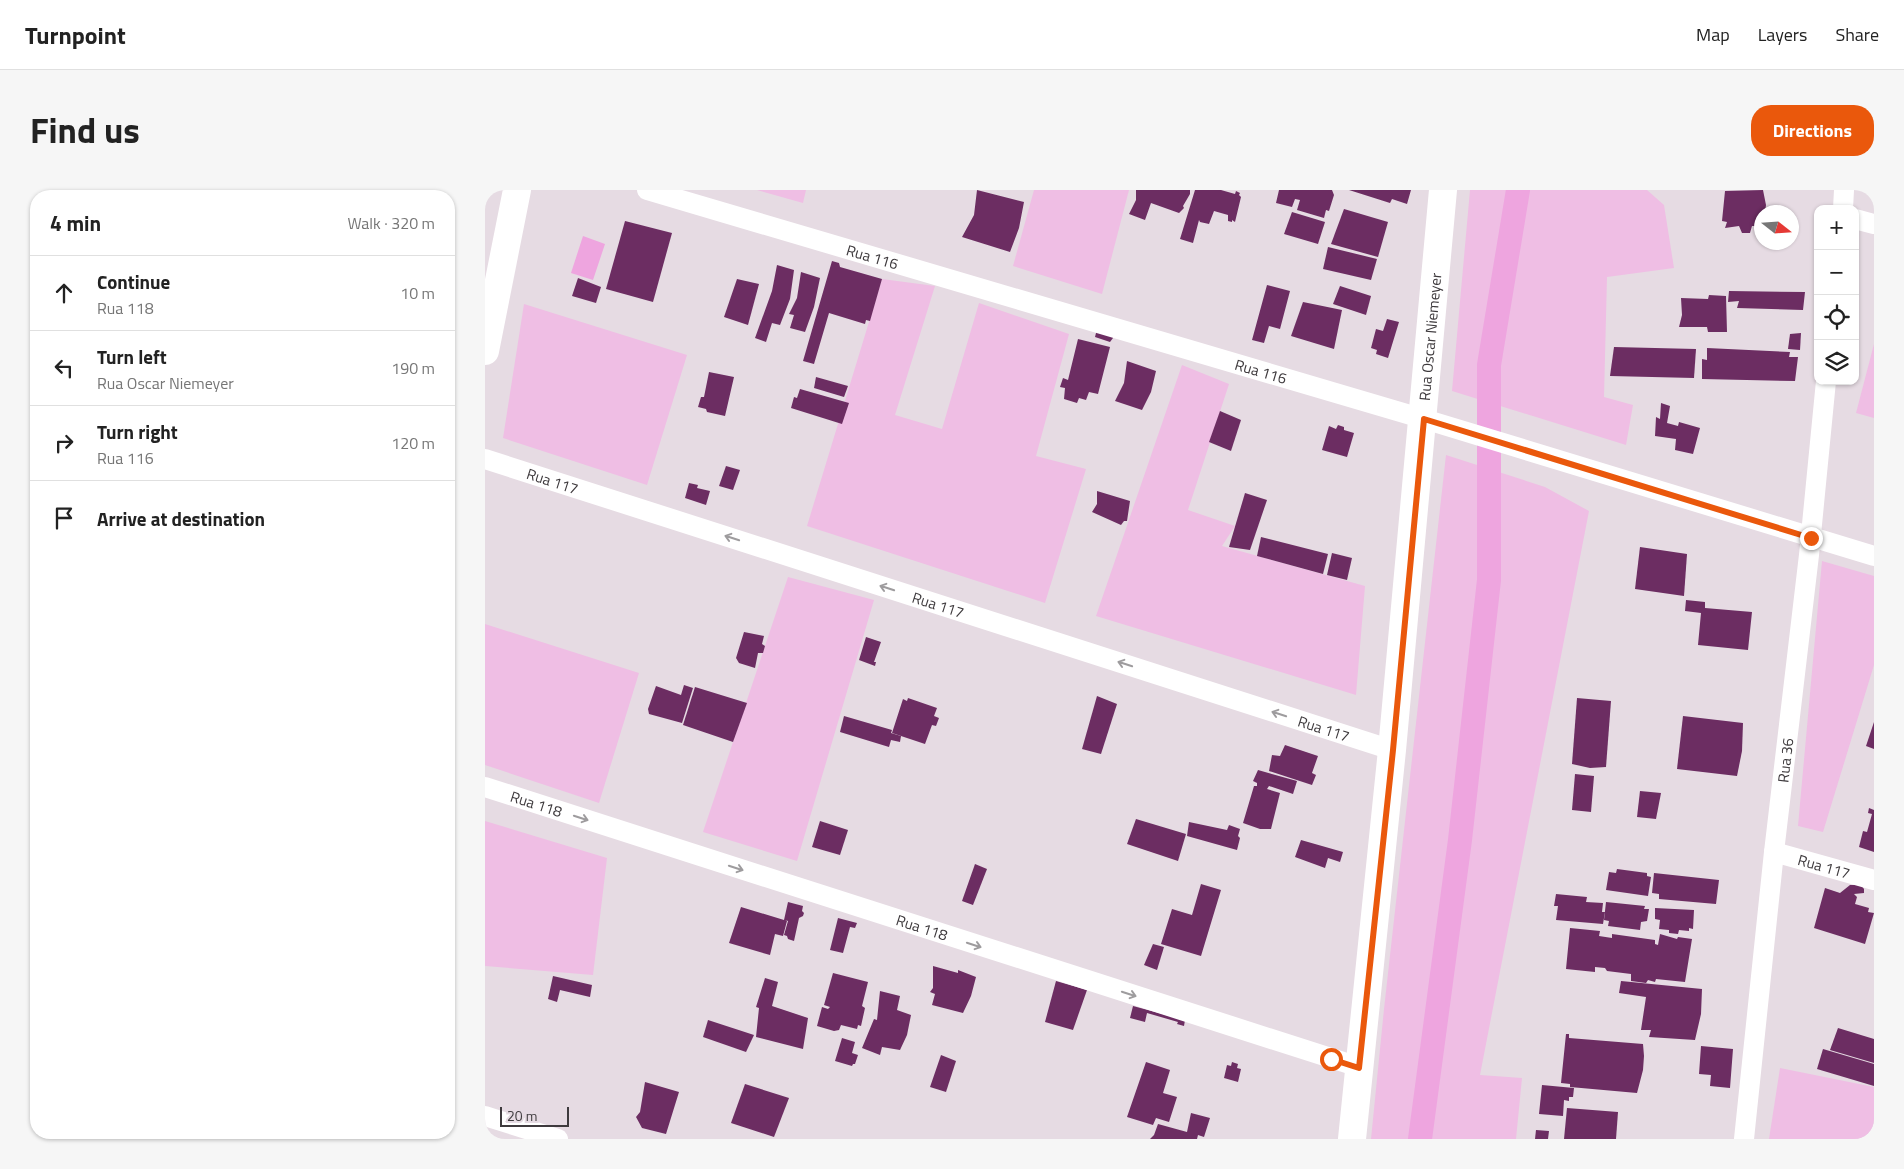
<!DOCTYPE html>
<meta charset="utf-8">
<style>
:root{--surface:#fff;--page:#f6f6f6;--text:#222;--muted:#767676;--line:#e0e0e0;--accent:#ea580c}
body{margin:0;font-family:"Titillium Web",sans-serif;background:var(--page);color:var(--text)}
.controls{position:absolute;right:15px;top:15px;display:grid;overflow:hidden;border-radius:10px;box-shadow:0 1px 4px #0004}
.controls button{width:45px;height:45px;display:grid;place-items:center;padding:0;border:0;border-bottom:1px solid var(--line);background:var(--surface);color:var(--text);font:25px sans-serif}
.compass{position:absolute;left:1269px;top:15px;width:45px;height:45px;border-radius:50%;background:var(--surface);box-shadow:0 1px 4px #0004;rotate:107deg}
.scale{position:absolute;left:15px;bottom:12px;width:69px;box-sizing:border-box;padding-left:5px;border:2px solid #3e3a3d;border-top:0;font-size:14px;line-height:18px;white-space:nowrap;color:#3e3a3d;-webkit-text-stroke:4px #e6dbe3;paint-order:stroke}
.stop{position:absolute;width:15px;height:15px;margin:-11px;border:4px solid #ea580c;border-radius:50%;background:#fff}
.stop.end{background:#ea580c;border-color:#fff;box-shadow:0 1px 5px #0008}
.list{margin:0;padding:0;list-style:none}
h2{display:flex;justify-content:space-between;align-items:center;height:65px;margin:0;padding:0 20px;font-size:21px}
h2 small{font-size:16px;font-weight:400;color:var(--muted)}
.list li{display:grid;grid-template-columns:32px 1fr auto;gap:15px;align-items:center;box-sizing:border-box;height:75px;padding:0 20px;border-top:1px solid var(--line)}
.list b{display:block;font-size:19px;white-space:nowrap}
.list p{margin:0;font-size:16px;white-space:nowrap;color:var(--muted)}
.list em{font-size:16px;font-style:normal;color:var(--muted)}
.icon{flex:none;width:28px;height:28px;fill:none;stroke:currentColor;stroke-width:2;stroke-linecap:round;stroke-linejoin:round}
.map{position:relative;flex:none;width:1389px;height:949px;overflow:hidden;border-radius:20px}
header{display:flex;align-items:center;gap:30px;box-sizing:border-box;height:70px;padding:0 25px;background:var(--surface);border-bottom:1px solid var(--line)}
header strong{font-size:24px}
nav{display:flex;gap:28px;margin-inline-start:auto;font-size:18px}
.intro{display:flex;align-items:center;justify-content:space-between;box-sizing:border-box;height:120px;padding:0 30px}
h1{margin:0;font-size:35px}
.button{padding:12px 22px;border-radius:20px;background:var(--accent);color:#fff;font-size:18px;font-weight:700}
main{display:flex;gap:30px;padding:0 30px}
aside{flex:1;background:var(--surface);border-radius:20px;box-shadow:0 1px 4px #0004}
.map>svg:first-child{display:block}
.green{fill:#efbee4}
.water{fill:#eea5df}
.lines{fill:none;stroke-linecap:round;stroke-linejoin:round}
.canal{stroke:#eea5df;stroke-width:24}
.building{fill:#6c2d62}
.street{stroke:#fff;stroke-width:20}
.secondary{stroke:#fff;stroke-width:28}
.oneway{stroke:#9e9c9e}
.route{stroke:#ea580c;stroke-width:6}
.labels{text-anchor:middle;dominant-baseline:central;stroke-width:5;stroke-linejoin:round;paint-order:stroke}
.street-label{font-size:15px;fill:#3e3a3d;stroke:#e6dbe3}
</style>
<header>
<strong>Turnpoint</strong>
<nav><a>Map</a><a>Layers</a><a>Share</a></nav>
</header>
<div class="intro"><h1>Find us</h1><a class="button">Directions</a></div>
<main>
<aside>
<h2>4 min<small>Walk · 320 m</small></h2>
<ul class="list">
<li><svg class="icon" aria-label="ahead" viewBox="0 0 24 24"><path d="M12 20V5M6 11l6-6 6 6"/></svg><div><b>Continue</b><p>Rua 118</p></div><em>10 m</em></li>
<li><svg class="icon" aria-label="left" viewBox="0 0 24 24"><path d="M17 20v-9H6M10 6l-5 5 5 5"/></svg><div><b>Turn left</b><p>Rua Oscar Niemeyer</p></div><em>190 m</em></li>
<li><svg class="icon" aria-label="right" viewBox="0 0 24 24"><path d="M7 20v-9h11M14 6l5 5-5 5"/></svg><div><b>Turn right</b><p>Rua 116</p></div><em>120 m</em></li>
<li><svg class="icon" aria-label="arrive" viewBox="0 0 24 24"><path d="M6 21V4h12l-3 4 3 4H6"/></svg><div><b>Arrive at destination</b></div></li>
</ul>
</aside>
<div class="map">
<svg width="1389" height="949" viewBox="0 0 1389 949">
<rect width="100%" height="100%" fill="#e6dbe3"/>
<g class="green">
<polygon points="272,0 321,0 318,13"/>
<polygon points="549,0 644,0 617,104 528,76"/>
<polygon points="985,0 1162,0 1179,15 1189,78 1122,87 1119,207 1148,215 1141,255 967,201"/>
<polygon points="397,89 450,96 410,225 457,239 494,113 584,144 551,266 601,279 560,413 322,336"/>
<polygon points="39,114 202,165 162,295 18,248"/>
<polygon points="1389,154 1389,228 1371,223"/>
<polygon points="697,175 744,194 703,320 750,336 737,356 880,396 871,505 611,426"/>
<polygon points="961,265 1060,297 1104,321 995,885 1037,888 1031,949 886,949 899,819"/>
<polygon points="1337,371 1389,386 1389,475 1338,642 1313,636"/>
<polygon points="303,387 389,410 312,671 218,642"/>
<polygon points="0,434 154,483 114,613 0,575"/>
<polygon points="0,631 122,668 108,785 0,776"/>
<polygon points="1295,878 1389,897 1389,949 1284,949"/>
</g>
<polygon class="water" points="98,46 120,54 108,90 86,83"/>
<g class="lines">
<polyline class="canal" points="935,949 975,650 1004,390 1004,175 1033,0"/>
</g>
<g class="building">
<polygon points="492,0 539,12 534,38 525,62 477,47 489,25"/>
<polygon points="651,0 705,0 705,4 698,16 699,18 694,23 666,13 660,30 644,24 651,10"/>
<polygon points="710,0 736,0 750,4 751,1 755,3 754,5 756,7 750,32 747,30 747,32 743,31 743,25 729,21 724,34 715,32 714,30 708,53 695,49"/>
<polygon points="794,0 847,0 849,5 844,21 841,20 839,28 812,20 815,10 810,9 807,17 791,13"/>
<polygon points="864,0 926,0 922,14 907,9 905,13"/>
<polygon points="1278,0 1281,15 1280,22 1276,22 1276,36 1267,36 1265,43 1257,43 1254,36 1240,38 1242,32 1237,31 1240,1"/>
<polygon points="859,19 903,32 893,67 846,54"/>
<polygon points="807,22 840,32 833,54 799,44"/>
<polygon points="140,31 187,43 168,112 121,99"/>
<polygon points="843,57 892,69 886,90 838,79"/>
<polygon points="347,71 354,73 355,77 397,89 385,131 381,130 380,134 344,123 329,174 318,171"/>
<polygon points="292,75 309,80 305,109 295,135 287,133 281,152 270,148 287,101"/>
<polygon points="316,82 335,88 329,117 320,142 305,138 309,125 304,124 312,108"/>
<polygon points="93,88 116,97 111,113 87,106"/>
<polygon points="252,89 274,94 263,135 239,127"/>
<polygon points="782,95 805,101 795,139 784,136 779,153 767,150"/>
<polygon points="855,96 886,106 881,125 848,114"/>
<polygon points="1244,101 1320,102 1318,120 1252,118 1254,111 1243,112"/>
<polygon points="1224,105 1241,106 1242,142 1223,142 1222,137 1194,137 1197,125 1196,108 1223,109"/>
<polygon points="818,112 857,120 849,159 806,146"/>
<polygon points="902,129 914,132 903,168 891,164 892,160 886,158 891,139 898,141"/>
<polygon points="612,139 628,144 628,148 625,152 610,147"/>
<polygon points="1316,143 1315,160 1303,159 1305,144"/>
<polygon points="593,149 625,157 613,204 604,202 601,210 594,208 592,213 579,209 580,198 575,197 578,188 583,190"/>
<polygon points="1129,157 1211,159 1209,188 1125,186"/>
<polygon points="1222,158 1305,162 1304,167 1313,167 1310,191 1217,189 1217,169 1222,170"/>
<polygon points="642,171 671,181 666,202 657,220 630,211 639,193"/>
<polygon points="224,182 249,187 240,226 222,222 221,219 213,217 216,207 219,207"/>
<polygon points="331,187 363,196 359,207 329,198"/>
<polygon points="315,199 364,213 357,234 306,218 309,207 312,208"/>
<polygon points="1176,213 1185,216 1182,233 1193,236 1194,232 1215,238 1208,264 1190,260 1191,249 1170,246 1171,227 1175,229"/>
<polygon points="735,221 756,230 746,261 724,252"/>
<polygon points="853,235 859,237 859,240 869,243 862,267 837,260 844,236 851,239"/>
<polygon points="241,276 255,280 248,300 234,296"/>
<polygon points="204,293 213,295 212,298 225,301 221,315 200,308"/>
<polygon points="612,301 645,311 642,331 639,331 636,335 607,322 612,314"/>
<polygon points="760,303 782,310 765,360 744,357"/>
<polygon points="776,347 843,364 838,384 772,366"/>
<polygon points="1155,357 1202,364 1199,406 1150,399"/>
<polygon points="847,363 867,368 862,390 842,385"/>
<polygon points="1201,410 1220,412 1220,418 1267,422 1263,460 1213,455 1216,423 1200,421"/>
<polygon points="259,442 279,446 277,454 280,456 278,463 273,463 270,478 254,473 251,468"/>
<polygon points="381,447 396,452 389,472 391,472 390,476 374,470"/>
<polygon points="199,495 208,498 197,533 164,524 163,519 171,496 196,505"/>
<polygon points="210,497 262,513 248,552 198,535"/>
<polygon points="612,506 632,514 616,564 597,559"/>
<polygon points="423,508 452,518 449,526 454,528 451,536 447,535 440,554 407,543 418,509 422,511"/>
<polygon points="1092,508 1126,511 1121,577 1105,578 1087,574"/>
<polygon points="359,526 407,540 406,543 416,546 415,552 406,550 404,557 355,542"/>
<polygon points="1198,526 1258,533 1257,561 1252,586 1192,579"/>
<polygon points="1389,532 1389,559 1381,556"/>
<polygon points="800,555 833,566 827,583 831,585 827,595 784,581 787,565 795,566"/>
<polygon points="773,580 812,591 808,604 784,596 782,599 795,603 786,639 775,639 758,633 769,596 772,596 772,593 768,591"/>
<polygon points="1090,584 1109,586 1106,622 1087,620"/>
<polygon points="1155,601 1176,603 1171,629 1152,627"/>
<polygon points="1384,618 1389,620 1389,662 1374,657 1378,641 1382,642 1387,624 1383,623"/>
<polygon points="651,629 701,644 693,671 642,654"/>
<polygon points="335,631 363,640 355,665 327,657"/>
<polygon points="704,632 742,640 744,635 755,639 753,646 755,648 752,660 702,646"/>
<polygon points="816,650 858,662 855,672 843,668 840,678 810,667"/>
<polygon points="490,674 502,679 488,715 477,711"/>
<polygon points="1132,679 1162,683 1162,686 1166,687 1163,706 1121,700 1124,682 1131,683"/>
<polygon points="1169,683 1234,690 1231,714 1174,709 1174,704 1167,703"/>
<polygon points="716,694 736,700 716,766 676,754 687,719 707,725"/>
<polygon points="1365,695 1376,695 1379,699 1379,703 1369,704 1372,707 1370,714 1384,718 1383,722 1389,723 1380,754 1329,738 1340,698 1355,703"/>
<polygon points="1071,704 1102,707 1101,712 1118,713 1117,722 1120,722 1118,734 1071,730 1073,716 1069,716"/>
<polygon points="303,712 318,716 317,721 319,723 318,726 314,728 309,751 303,749 302,746 299,745 303,731 300,730 302,731 298,746 290,744 285,765 244,753 256,717 299,730"/>
<polygon points="1121,712 1160,716 1159,719 1164,719 1162,731 1156,732 1155,740 1123,736 1124,731 1119,730"/>
<polygon points="1170,718 1209,720 1208,739 1204,738 1204,741 1194,740 1193,744 1184,743 1184,740 1174,739 1175,730 1170,729"/>
<polygon points="353,728 372,733 370,738 365,737 358,763 345,760"/>
<polygon points="1085,738 1115,741 1114,746 1127,748 1127,744 1170,750 1170,754 1173,755 1175,744 1192,749 1193,747 1207,749 1200,792 1171,789 1170,792 1163,790 1161,793 1146,791 1146,784 1122,781 1120,778 1110,777 1110,782 1081,779"/>
<polygon points="668,754 679,757 672,780 659,775"/>
<polygon points="448,776 473,783 473,780 491,787 486,806 478,823 447,815 450,804 445,802 448,798"/>
<polygon points="348,783 383,792 377,816 380,818 376,836 373,835 372,839 356,835 354,840 349,841 332,836 337,817 343,819 345,817 339,815"/>
<polygon points="68,786 107,795 105,807 75,800 72,812 63,809"/>
<polygon points="280,788 293,792 287,816 323,828 318,859 271,847 274,818 271,817"/>
<polygon points="571,791 602,800 588,840 560,832"/>
<polygon points="1136,791 1217,799 1216,824 1210,850 1164,847 1166,840 1156,840 1161,807 1134,803"/>
<polygon points="395,801 415,806 412,820 426,825 422,845 415,860 397,857 395,865 377,858 389,829 392,830"/>
<polygon points="648,816 700,830 699,836 692,834 693,832 662,823 660,832 645,828"/>
<polygon points="223,830 269,845 261,862 218,847"/>
<polygon points="1353,838 1389,849 1389,873 1345,860"/>
<polygon points="1081,844 1084,844 1084,848 1158,854 1159,866 1158,880 1152,903 1085,897 1085,894 1076,893"/>
<polygon points="357,848 370,852 367,863 373,865 370,874 368,874 367,876 350,871"/>
<polygon points="1216,856 1248,859 1245,898 1225,896 1226,885 1214,884"/>
<polygon points="1338,859 1389,874 1389,896 1332,879"/>
<polygon points="456,865 471,871 461,902 445,897"/>
<polygon points="661,872 685,880 678,903 692,907 684,932 671,928 668,935 642,927"/>
<polygon points="747,872 753,874 752,878 756,879 753,892 739,888 742,875 746,876"/>
<polygon points="160,892 194,902 181,944 157,938 151,927 155,922"/>
<polygon points="260,894 304,908 289,947 246,933"/>
<polygon points="1057,895 1089,898 1088,907 1084,907 1084,911 1079,910 1078,926 1054,924"/>
<polygon points="1082,918 1133,922 1131,949 1079,949"/>
<polygon points="706,923 725,928 719,947 713,945 712,949 665,949 669,945 673,934 702,942"/>
<polygon points="1051,940 1064,941 1063,949 1050,949"/>
</g>
<g class="lines">
<g class="street">
<path id="s1" d="M162,0l777,229 450,137"/>
<polyline points="1358,19 1359,0"/>
<polyline points="1370,29 1389,34"/>
<path id="s2" d="M0,269l907,291"/>
<path id="s3" d="M0,597l874,280"/>
<path id="s4" d="M1289,662l100,28"/>
<polyline points="0,926 73,949"/>
<path id="s5" d="M1259,949l30,-287 35,-297 17,-174"/>
</g>
<g class="secondary">
<polyline points="0,161 32,0"/>
<path id="s6" d="M867,949l40,-389 51,-560"/>
</g>
</g>
<defs><path id="oneway-shaft" d="M-6 0H5M1.5-3L5.5 0L1.5 3" fill="none" stroke-width="1.6" stroke-linecap="round" stroke-linejoin="round" transform="scale(1.25)"/></defs>
<g class="oneway">
<use href="#oneway-shaft" transform="translate(247 348) rotate(-162)"/>
<use href="#oneway-shaft" transform="translate(402 398) rotate(-162)"/>
<use href="#oneway-shaft" transform="translate(640 474) rotate(-162)"/>
<use href="#oneway-shaft" transform="translate(794 524) rotate(-162)"/>
<use href="#oneway-shaft" transform="translate(96 628) rotate(18)"/>
<use href="#oneway-shaft" transform="translate(251 678) rotate(18)"/>
<use href="#oneway-shaft" transform="translate(489 755) rotate(18)"/>
<use href="#oneway-shaft" transform="translate(644 804) rotate(18)"/>
</g>
<g class="lines">
<polyline class="route" points="846,869 874,878 908,560 939,229 1326,348"/>
</g>
<g class="labels">
<g class="street-label">
<text stroke="none"><textPath href="#s1" startOffset="235">Rua 116</textPath></text>
<text stroke="none"><textPath href="#s6" startOffset="806">Rua Oscar Niemeyer</textPath></text>
<text stroke="none"><textPath href="#s1" startOffset="640">Rua 116</textPath></text>
<text stroke="none"><textPath href="#s2" startOffset="71">Rua 117</textPath></text>
<text stroke="none"><textPath href="#s2" startOffset="476">Rua 117</textPath></text>
<text stroke="none"><textPath href="#s2" startOffset="881">Rua 117</textPath></text>
<text stroke="none"><textPath href="#s5" startOffset="381">Rua 36</textPath></text>
<text stroke="none"><textPath href="#s3" startOffset="54">Rua 118</textPath></text>
<text stroke="none"><textPath href="#s4" startOffset="52">Rua 117</textPath></text>
<text stroke="none"><textPath href="#s3" startOffset="459">Rua 118</textPath></text>
</g>
</g>
</svg>
<div class="controls">
<button>+</button>
<button>−</button>
<button><svg class="icon" aria-label="locate" viewBox="0 0 24 24"><circle cx="12" cy="12" r="6"/><path d="M12 2v4M12 18v4M2 12h4M18 12h4"/></svg></button>
<button><svg class="icon" aria-label="layers" viewBox="0 0 24 24"><path d="M12 4l9 5-9 5-9-5zM3 14l9 5 9-5"/></svg></button>
</div>
<svg class="compass" viewBox="-18 -18 36 36"><path d="M0-13l5 13h-10z" fill="#e53935"/><path d="M0 13l5-13h-10z" fill="#767676"/></svg>
<div class="scale">20 m</div>
<div class="stop" style="left:846px;top:869px"></div>
<div class="stop end" style="left:1326px;top:348px"></div>
</div>
</main>
